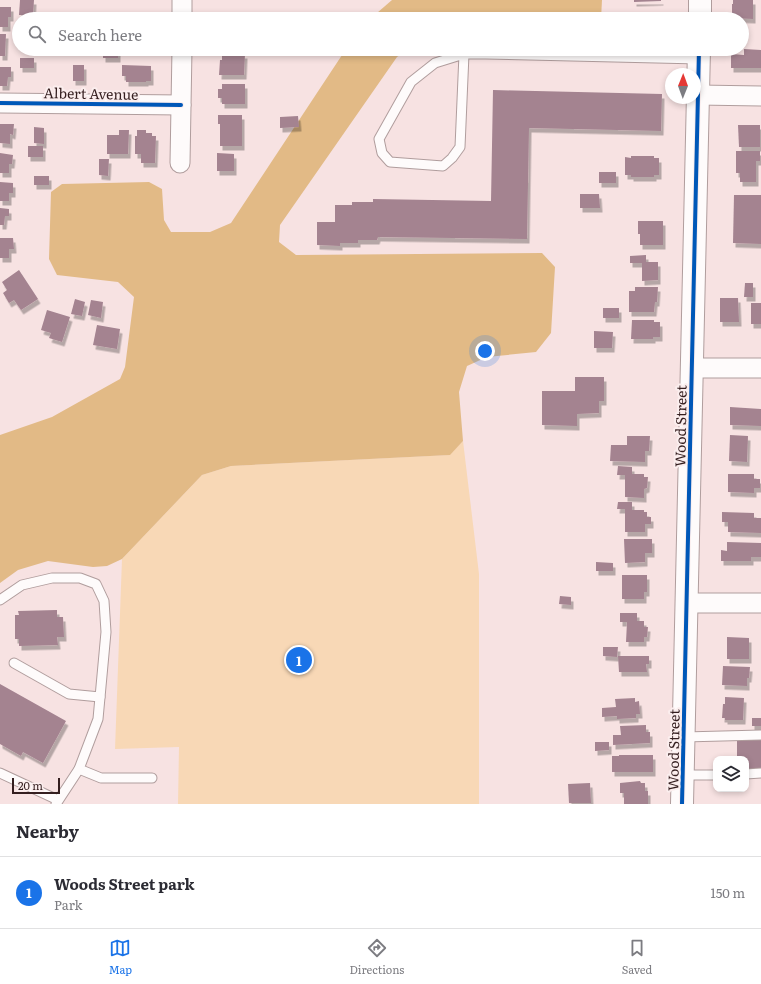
<!DOCTYPE html>
<style>
:root{--surface:#fff;--page:#f2f2f3;--text:#2b2b33;--muted:#7c7c81;--line:#e1e1e2;--accent:#1a73e8}
body{margin:0;font-family:Literata,serif;background:var(--page);color:var(--text)}
.controls{position:absolute;right:12px;bottom:12px;display:grid;overflow:hidden;border-radius:8px;box-shadow:0 2px 6px #0003}
.controls button{width:36px;height:36px;display:grid;place-items:center;padding:0;border:0;border-bottom:1px solid var(--line);background:var(--surface);color:var(--text);font:20px sans-serif}
.compass{position:absolute;left:665px;top:68px;width:36px;height:36px;border-radius:50%;background:var(--surface);box-shadow:0 2px 6px #0003;rotate:1deg}
.scale{position:absolute;left:12px;bottom:10px;width:48px;box-sizing:border-box;padding-left:4px;border:2px solid #341e1f;border-top:0;font-size:11px;line-height:14px;white-space:nowrap;color:#341e1f;-webkit-text-stroke:3px #fbeeee;paint-order:stroke}
.you{position:absolute;left:485px;top:351px;width:14px;height:14px;margin:-10px;border:3px solid #fff;border-radius:50%;background:#1a73e8;box-shadow:0 0 0 6px #1a73e833}
.badge{display:grid;place-items:center;width:26px;height:26px;border-radius:50%;background:var(--accent);color:#fff;font-size:13px;font-weight:700}
.pin{position:absolute;translate:-50% -50%;border:2px solid #fff;box-shadow:0 1px 4px #0006}
.list{margin:0;padding:0;list-style:none}
h2{display:flex;justify-content:space-between;align-items:center;height:52px;margin:0;padding:0 16px;font-size:17px}
h2 small{font-size:13px;font-weight:400;color:var(--muted)}
.list li{display:grid;grid-template-columns:26px 1fr auto;gap:12px;align-items:center;box-sizing:border-box;height:72px;padding:0 16px;border-top:1px solid var(--line)}
.list b{display:block;font-size:15px;white-space:nowrap}
.list p{margin:0;font-size:13px;white-space:nowrap;color:var(--muted)}
.list em{font-size:13px;font-style:normal;color:var(--muted)}
.icon{flex:none;width:22px;height:22px;fill:none;stroke:currentColor;stroke-width:2;stroke-linecap:round;stroke-linejoin:round}
.map{position:relative;flex:none;width:761px;height:804px;overflow:hidden}
.search{position:absolute;background:var(--surface);box-shadow:0 2px 6px #0003;left:12px;right:12px;top:12px;height:44px;display:flex;align-items:center;gap:10px;box-sizing:border-box;padding:0 14px;border-radius:22px;color:var(--muted);font-size:15px}
.sheet{height:124px;background:var(--surface)}
nav{display:flex;justify-content:space-around;align-items:center;box-sizing:border-box;height:56px;border-top:1px solid var(--line);background:var(--surface);font-size:11px;color:var(--muted)}
nav a{display:grid;justify-items:center;gap:2px}
nav .on{color:var(--accent)}
.map>svg:first-child{display:block}
.green{fill:#f8d8b6}
.forest{fill:#e2ba86}
.building{fill:#a48390;filter:url(#shadow)}
.lines{fill:none;stroke-linecap:round;stroke-linejoin:round}
.lane-casing{stroke:#b09d9d;stroke-width:11}
.street-casing{stroke:#b09d9d;stroke-width:21}
.secondary-casing{stroke:#b09d9d;stroke-width:24}
.lane{stroke:#fefbfb;stroke-width:9}
.street{stroke:#fefbfb;stroke-width:19}
.secondary{stroke:#fefbfb;stroke-width:22}
.cycleway-casing{stroke:#fbeeee;stroke-width:6}
.cycleway{stroke:#0057b8;stroke-width:4}
.labels{text-anchor:middle;dominant-baseline:central;stroke-width:4;stroke-linejoin:round;paint-order:stroke}
.street-label{font-size:14px;fill:#341e1f;stroke:#fbeeee}
</style>
<div class="map">
<svg width="761" height="804" viewBox="0 0 761 804">
<defs>
<filter id="shadow"><feDropShadow dx="2.5" dy="4.5" stdDeviation="0" flood-color="#0004"/></filter>
</defs>
<rect width="100%" height="100%" fill="#f7e2e2"/>
<polygon class="green" points="463,441 479,574 479,804 178,804 179,747 115,749 122,559 202,475 231,466 449,455"/>
<g class="forest">
<polygon points="392,0 602,0 601,19 370,19"/>
<polygon points="346,49 409,49 397,57 280,225 279,242 296,255 542,253 555,267 551,333 536,352 487,357 467,366 459,392 463,441 450,455 231,466 202,475 122,559 107,566 93,567 48,561 18,570 0,583 0,435 52,417 120,379 125,367 134,297 118,282 57,275 49,259 51,192 62,184 149,182 162,189 164,220 171,232 210,232 231,223"/>
</g>
<g class="building">
<polygon points="20,0 34,0 33,15 19,15"/>
<polygon points="634,0 661,0 661,1 634,2"/>
<polygon points="733,0 753,0 753,19 732,18 732,4 733,4"/>
<polygon points="0,7 11,7 11,17 8,17 8,27 0,27"/>
<polygon points="0,34 6,34 5,56 0,56"/>
<rect x="103" y="49" width="15" height="9"/>
<rect x="261" y="49" width="15" height="2"/>
<polygon points="744,49 761,50 761,68 731,68 731,54 744,55"/>
<polygon points="222,54 245,54 244,75 219,75 220,60 222,60"/>
<rect x="20" y="58" width="14" height="10"/>
<rect x="73" y="65" width="11" height="16"/>
<polygon points="122,65 151,66 151,81 146,81 146,82 126,82 126,76 122,76"/>
<polygon points="0,67 11,67 11,77 8,77 7,86 0,86"/>
<polygon points="222,84 245,84 245,104 222,104 222,98 218,98 218,89 222,89"/>
<polygon points="493,90 662,94 661,131 529,128 527,239 378,237 377,240 358,240 358,243 340,243 340,246 317,245 317,222 335,222 335,205 352,205 352,202 373,202 373,199 491,201"/>
<polygon points="218,115 242,115 242,146 220,146 220,124 218,124"/>
<polygon points="298,116 299,127 280,128 280,117"/>
<polygon points="0,124 14,124 13,135 10,134 10,144 0,143"/>
<polygon points="738,125 760,125 760,147 739,147"/>
<polygon points="34,127 44,128 44,144 34,143"/>
<polygon points="119,130 129,130 128,154 107,154 107,135 119,135"/>
<polygon points="137,130 146,130 146,133 152,133 152,136 156,136 155,163 141,163 141,154 135,154 135,136 137,136"/>
<rect x="28" y="146" width="15" height="11"/>
<polygon points="736,151 760,151 760,161 756,161 756,182 740,182 740,173 736,173"/>
<polygon points="0,153 13,155 12,164 9,164 9,173 0,173"/>
<polygon points="217,153 234,154 234,171 217,171"/>
<polygon points="631,156 654,156 654,158 659,158 659,175 654,175 654,177 631,177 631,175 625,175 625,157 631,158"/>
<polygon points="99,159 109,159 108,176 99,175"/>
<rect x="599" y="172" width="17" height="11"/>
<rect x="34" y="176" width="15" height="9"/>
<polygon points="0,182 13,183 13,193 9,193 9,201 0,201"/>
<polygon points="580,194 599,194 600,208 580,208"/>
<polygon points="734,195 761,195 761,244 733,243"/>
<polygon points="0,208 9,209 9,216 5,216 4,225 0,225"/>
<polygon points="638,221 663,221 663,245 640,245 640,234 638,234"/>
<polygon points="0,238 13,238 14,249 9,249 9,258 0,258"/>
<polygon points="646,255 646,262 658,262 658,280 642,281 642,263 630,263 630,256"/>
<polygon points="19,270 38,299 21,310 14,300 9,303 3,293 7,290 2,282"/>
<polygon points="745,283 753,283 753,297 744,297"/>
<polygon points="635,287 658,287 657,302 655,302 654,312 629,312 629,291 635,291"/>
<polygon points="720,298 738,298 739,322 720,322"/>
<polygon points="75,299 85,302 82,316 71,314"/>
<polygon points="91,300 103,302 101,318 88,315"/>
<rect x="751" y="303" width="10" height="21"/>
<rect x="603" y="308" width="16" height="10"/>
<polygon points="47,310 70,317 62,342 49,338 51,333 41,330"/>
<polygon points="632,320 654,320 654,322 660,322 660,337 653,337 653,339 631,339"/>
<polygon points="97,325 120,329 117,349 93,345"/>
<polygon points="594,331 613,332 612,348 594,348"/>
<polygon points="575,377 604,377 604,401 599,401 599,413 577,414 577,426 542,425 542,391 575,391"/>
<polygon points="730,407 761,409 761,426 730,425"/>
<polygon points="730,435 748,436 747,462 729,461"/>
<polygon points="627,436 650,436 649,451 645,451 645,462 610,461 611,445 627,445"/>
<polygon points="618,466 632,467 632,474 644,474 644,477 648,477 647,488 644,489 644,498 625,497 625,475 617,475"/>
<polygon points="728,474 754,474 754,479 760,479 760,488 754,488 754,493 728,492"/>
<polygon points="618,502 632,502 632,510 644,510 644,512 647,512 647,517 651,517 651,524 645,524 645,532 625,532 625,509 617,509"/>
<polygon points="722,512 754,513 754,518 761,518 761,533 728,532 728,522 722,522"/>
<polygon points="624,539 652,539 652,553 645,553 645,562 625,563"/>
<polygon points="727,542 761,543 761,557 751,557 751,561 721,561 721,550 727,551"/>
<polygon points="596,562 613,563 613,571 596,571"/>
<polygon points="622,575 647,575 647,592 644,592 644,599 622,599"/>
<polygon points="560,596 571,597 571,605 559,604"/>
<polygon points="57,610 57,617 63,617 64,637 57,637 58,645 19,646 19,639 15,639 15,615 19,615 18,611"/>
<polygon points="620,613 637,613 637,621 644,621 644,627 648,627 647,637 644,637 644,642 626,642 627,622 620,622"/>
<polygon points="727,637 749,638 749,659 727,659"/>
<polygon points="603,647 618,647 617,657 603,656"/>
<polygon points="618,656 649,656 649,664 646,664 647,672 619,672"/>
<polygon points="723,666 750,667 749,678 747,678 747,686 722,685"/>
<polygon points="0,684 66,721 43,763 23,752 21,756 0,744"/>
<polygon points="725,697 744,698 743,720 725,720 725,718 722,718 723,704 725,704"/>
<polygon points="635,698 635,702 639,701 640,714 636,714 636,718 617,719 617,716 602,717 602,708 616,707 615,699"/>
<rect x="752" y="718" width="9" height="8"/>
<polygon points="646,725 646,732 650,732 650,743 613,745 613,735 621,735 620,726"/>
<polygon points="761,739 761,770 746,770 746,759 737,759 737,740"/>
<polygon points="595,742 609,742 609,750 595,751"/>
<polygon points="619,755 653,755 653,772 612,772 612,756 619,756"/>
<polygon points="640,781 641,783 645,783 645,791 648,791 648,804 624,804 624,793 620,793 620,783"/>
<polygon points="590,783 591,803 569,803 568,784"/>
</g>
<g class="lines">
<defs>
<g id="lane">
<polyline points="464,54 460,147 452,158 443,166 390,162 382,153 379,139 411,82 435,63 464,54 486,54 699,59"/>
<polyline points="0,600 22,585 52,578 80,578 96,584 104,601 106,632 98,719 79,769 56,804"/>
<polyline points="14,663 69,694 100,697"/>
<polyline points="684,737 761,735"/>
<polyline points="79,769 101,778 152,778"/>
<polyline points="0,773 58,800"/>
<polyline points="746,774 761,773"/>
<polyline points="683,775 716,775"/>
</g>
<g id="street">
<polyline points="182,19 182,0"/>
<polyline points="698,95 761,96"/>
<polyline points="0,103 181,105"/>
<polyline points="180,163 182,49"/>
<polyline points="693,368 761,368"/>
<polyline points="687,603 761,603"/>
</g>
<g id="secondary">
<polyline points="700,19 700,0"/>
<polyline points="682,804 699,49"/>
</g>
</defs>
<use href="#lane" class="lane-casing"/>
<use href="#street" class="street-casing"/>
<use href="#secondary" class="secondary-casing"/>
<use href="#lane" class="lane"/>
<use href="#street" class="street"/>
<use href="#secondary" class="secondary"/>
<defs>
<g id="cycleway">
<polyline points="0,103 181,105"/>
<polyline points="682,804 699,49"/>
</g>
</defs>
<use href="#cycleway" class="cycleway-casing"/>
<use href="#cycleway" class="cycleway"/>
</g>
<g class="labels">
<g class="street-label">
<text transform="translate(91 93) rotate(1)">Albert Avenue</text>
<text transform="translate(680 426) rotate(-89)">Wood Street</text>
<text transform="translate(673 750) rotate(-89)">Wood Street</text>
</g>
</g>
</svg>
<div class="controls">
<button><svg class="icon" aria-label="layers" viewBox="0 0 24 24"><path d="M12 4l9 5-9 5-9-5zM3 14l9 5 9-5"/></svg></button>
</div>
<svg class="compass" viewBox="-18 -18 36 36"><path d="M0-13l5 13h-10z" fill="#e53935"/><path d="M0 13l5-13h-10z" fill="#7c7c81"/></svg>
<div class="scale">20 m</div>
<div class="you"></div>
<div class="pin badge" style="left:299px;top:660px">1</div>
<div class="search"><svg class="icon" aria-label="search" viewBox="0 0 24 24"><circle cx="10" cy="10" r="6"/><path d="M15 15l6 6"/></svg>Search here</div>
</div>
<section class="sheet">
<h2>Nearby<small></small></h2>
<ul class="list">
<li><span class="badge">1</span><div><b>Woods Street park</b><p>Park</p></div><em>150 m</em></li>
</ul>
</section>
<nav>
<a class="on"><svg class="icon" aria-label="map" viewBox="0 0 24 24"><path d="M3 6l6-2 6 2 6-2v14l-6 2-6-2-6 2zM9 4v14M15 6v14"/></svg>Map</a>
<a><svg class="icon" aria-label="directions" viewBox="0 0 24 24"><path d="M12 3l9 9-9 9-9-9zM9 14v-3h6M13 9l2 2-2 2"/></svg>Directions</a>
<a><svg class="icon" aria-label="saved" viewBox="0 0 24 24"><path d="M7 4h10v16l-5-4-5 4z"/></svg>Saved</a>
</nav>
